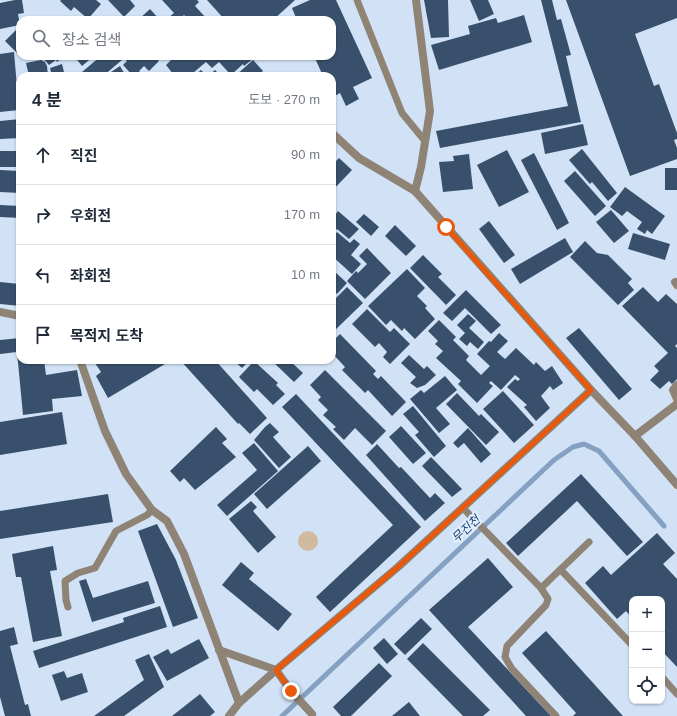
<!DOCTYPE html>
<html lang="ko">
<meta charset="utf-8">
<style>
:root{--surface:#fff;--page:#f6f6f7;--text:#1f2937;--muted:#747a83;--line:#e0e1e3}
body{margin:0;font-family:Helvetica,"Noto Sans KR",sans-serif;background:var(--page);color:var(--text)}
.controls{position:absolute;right:12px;bottom:12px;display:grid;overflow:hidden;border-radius:8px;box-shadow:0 1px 3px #0004}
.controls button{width:36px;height:36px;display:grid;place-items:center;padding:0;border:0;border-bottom:1px solid var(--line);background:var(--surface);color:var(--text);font:20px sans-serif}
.stop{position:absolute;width:12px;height:12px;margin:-9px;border:3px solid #ea580c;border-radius:50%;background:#fff}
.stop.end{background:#ea580c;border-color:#fff;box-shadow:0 1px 4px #0008}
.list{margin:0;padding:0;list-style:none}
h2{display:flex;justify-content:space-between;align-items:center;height:52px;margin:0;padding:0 16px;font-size:17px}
h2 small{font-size:13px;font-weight:400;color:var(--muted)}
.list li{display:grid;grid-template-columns:26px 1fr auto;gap:12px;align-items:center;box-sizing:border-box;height:60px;padding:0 16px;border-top:1px solid var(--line)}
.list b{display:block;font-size:15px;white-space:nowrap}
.list em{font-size:13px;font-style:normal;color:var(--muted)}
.icon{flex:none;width:22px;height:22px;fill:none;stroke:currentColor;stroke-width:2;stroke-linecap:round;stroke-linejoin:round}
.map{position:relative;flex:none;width:677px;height:716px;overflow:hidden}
.search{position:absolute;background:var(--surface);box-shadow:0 1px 3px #0004;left:16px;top:16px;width:320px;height:44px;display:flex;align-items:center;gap:10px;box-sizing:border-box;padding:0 14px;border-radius:12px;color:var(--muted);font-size:15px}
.panel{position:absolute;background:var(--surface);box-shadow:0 1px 3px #0004;left:16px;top:72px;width:320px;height:292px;border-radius:12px}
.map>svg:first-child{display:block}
.green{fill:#d0bba1}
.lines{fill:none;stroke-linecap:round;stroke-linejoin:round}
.stream{stroke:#85a0c0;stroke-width:5}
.building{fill:#38506c}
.service{stroke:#8e8375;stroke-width:7}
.minor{stroke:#8e8375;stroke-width:8}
.route{stroke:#ea580c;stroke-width:5}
.labels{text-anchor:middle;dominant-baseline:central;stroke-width:4;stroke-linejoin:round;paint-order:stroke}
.water-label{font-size:12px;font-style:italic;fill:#1c416c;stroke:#e1eeff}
</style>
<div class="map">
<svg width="677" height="716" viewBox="0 0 677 716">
<rect width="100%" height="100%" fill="#d1e2f6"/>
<circle class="green" cx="308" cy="541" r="10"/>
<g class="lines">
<polyline class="stream" points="282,716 554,460 573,447 584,444 599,451 664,526"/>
</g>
<g class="building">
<polygon points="15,0 22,0 24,13 18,14 20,25 0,29 0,3"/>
<polygon points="61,0 96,0 101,4 88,19 74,7 71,11 60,1"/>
<polygon points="108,0 130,0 135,6 124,17"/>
<polygon points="162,0 197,0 199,2 195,6 208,20 189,20 184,15 179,20 168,20 167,19 174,13"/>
<polygon points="207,0 295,0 273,20 225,20"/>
<polygon points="310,0 336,0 372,78 353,87 359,99 346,106 340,93 333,97 332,76 323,76 314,56 332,56 332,20 297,20 292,8"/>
<polygon points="424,0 448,0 449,37 431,38"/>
<polygon points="470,0 488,0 494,14 479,21"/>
<polygon points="541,0 552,0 557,20 561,19 571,55 566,56 581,122 440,148 436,131 568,106"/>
<polygon points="566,0 677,0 677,18 635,34 654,86 659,84 677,133 677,139 674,140 677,148 677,159 630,176"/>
<polygon points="150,9 160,20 138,20"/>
<polygon points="524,15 532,42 439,70 431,45 470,34 468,26 496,18 498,23"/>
<polygon points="20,26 20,54 19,55 5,41"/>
<polygon points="14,52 19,110 0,112 0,54"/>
<polygon points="41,56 64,56 57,62 56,60 49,65"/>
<polygon points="74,56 94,56 82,66"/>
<polygon points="101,56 119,56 122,60 103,76 84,76 82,72"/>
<polygon points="122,56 154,56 159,61 149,71 144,66 139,71 144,76 133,76 123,65 127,61"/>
<polygon points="175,56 195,56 197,58 199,56 251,56 253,59 244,66 243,64 231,75 219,62 212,68 206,62 193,73 195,75 201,70 207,76 171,76 173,74 166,65"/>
<polygon points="41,60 45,62 47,66 48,76 29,76 26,63"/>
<polygon points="253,60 263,71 257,76 235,76"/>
<polygon points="62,64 65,76 52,76 50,68"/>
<polygon points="120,66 126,76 105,76"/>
<polygon points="215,70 221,76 208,76"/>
<polygon points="20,119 20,138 0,139 0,121"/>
<polygon points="583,124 588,145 545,154 541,133"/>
<polygon points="582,149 617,193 608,201 592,182 590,184 569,160"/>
<polygon points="507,150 529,192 499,207 477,165"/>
<rect x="0" y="151" width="19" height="16"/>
<polygon points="534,153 569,223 557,230 521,160"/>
<polygon points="469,154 473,189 443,192 439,162 454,161 453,156"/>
<polygon points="339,158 352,170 332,191 332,165"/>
<rect x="665" y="168" width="12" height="22"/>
<polygon points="0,170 20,171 20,193 0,192"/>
<polygon points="575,171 606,206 595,216 564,181"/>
<polygon points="625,187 665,216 652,234 647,230 645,234 637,229 642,222 627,211 622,216 610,207"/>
<polygon points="0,205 20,206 20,218 0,217"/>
<polygon points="611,210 629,231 614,243 596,222"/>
<polygon points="338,211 359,229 349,239 337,229 332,234 332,219"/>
<polygon points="364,214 379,227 371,236 356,222"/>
<polygon points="489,221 515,255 504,263 479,229"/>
<polygon points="395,225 416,246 406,256 385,236"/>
<polygon points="337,232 350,243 354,239 360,244 351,255 361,264 352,274 332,256 332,238"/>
<polygon points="633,233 670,244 665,260 628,249"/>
<polygon points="565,238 573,252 520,284 511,269"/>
<polygon points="585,241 597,253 608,255 632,279 628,283 634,290 618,305 570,257"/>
<polygon points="367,248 391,273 365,299 347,281 356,271 358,273 367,264 359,256"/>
<polygon points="423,255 442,274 438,277 456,295 446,305 410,268"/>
<polygon points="407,269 425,288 417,296 427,306 425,308 435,319 415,339 404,328 402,331 391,320 386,325 368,306"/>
<polygon points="334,271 347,283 337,294 333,290 332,291 332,272 333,273"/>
<polygon points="0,282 20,284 20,306 0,304"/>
<polygon points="347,287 363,303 332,333 332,302"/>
<polygon points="643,287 658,302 666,294 677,304 677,344 675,346 677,348 677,379 672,384 669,381 660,389 650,380 659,371 654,366 668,353 622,306"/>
<polygon points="466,290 501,325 491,334 465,308 452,321 443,313"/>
<polygon points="367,309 390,332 394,328 410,344 390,364 383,357 387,352 379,343 375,347 352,324"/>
<polygon points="468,314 476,321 469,328 484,342 478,349 470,342 467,346 459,339 465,333 457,325"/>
<polygon points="439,320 456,337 453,340 469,356 466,360 481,375 490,366 477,354 489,341 491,342 499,333 508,341 497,352 505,359 516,348 534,365 536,362 545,371 552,366 563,383 553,390 550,386 541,396 550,408 536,421 524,407 527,405 507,387 515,379 518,381 520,379 515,375 501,390 491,381 489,383 493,386 477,403 458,384 461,381 436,358 443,351 435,344 438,341 428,331"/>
<polygon points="579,328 632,389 619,400 566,338"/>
<polygon points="340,334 376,371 373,374 378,379 381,376 406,402 392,416 368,390 365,393 342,370 345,367 332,353 332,342"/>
<polygon points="20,338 20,360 44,360 46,375 77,370 82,396 52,399 53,411 23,415 17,352 0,354 0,340"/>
<polygon points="409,355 424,369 427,366 436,375 425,385 417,388 410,383 416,377 401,363"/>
<polygon points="99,360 162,360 165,364 108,398 96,376 101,372 95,363"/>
<polygon points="180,360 215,360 267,418 250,434 239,423 238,424"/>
<polygon points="233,360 250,360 242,368"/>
<polygon points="271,360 289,360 303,373 294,382"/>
<polygon points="254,361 278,383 276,385 285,394 273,405 257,389 254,392 239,377"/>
<polygon points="325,370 386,431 372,445 355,428 344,440 333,429 336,427 323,415 328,410 318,400 321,397 310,385"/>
<polygon points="445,376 457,390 436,408 450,424 439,433 410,399 421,390 424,393"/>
<polygon points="503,391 534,425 514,443 483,409"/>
<polygon points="457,393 479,416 481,414 499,432 486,445 446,404"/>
<polygon points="296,394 421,527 330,612 316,597 393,525 282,407"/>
<polygon points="413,406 446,446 434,457 415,435 419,432 403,414"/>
<polygon points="62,412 67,444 0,455 0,422"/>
<polygon points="270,423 279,432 273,437 291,457 279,468 254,440 265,427"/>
<polygon points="401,426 426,453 413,464 389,437"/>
<polygon points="216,427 227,439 222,443 236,457 195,490 184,478 180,482 170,471"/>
<polygon points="468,428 491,454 481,463 464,443 458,448 453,443"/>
<polygon points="254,443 278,471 227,516 217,505 257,470 242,453"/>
<polygon points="377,444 399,468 401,467 430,498 435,493 445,503 425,521 366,455"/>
<polygon points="308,446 321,461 267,509 254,494"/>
<polygon points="431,457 462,489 452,497 422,466"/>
<polygon points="581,474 643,542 627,556 577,501 518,556 506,543"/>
<polygon points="108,494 113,522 0,539 0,511"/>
<polygon points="251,501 257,507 253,511 276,537 258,553 229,519"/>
<polygon points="157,524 176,560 198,618 173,627 138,531"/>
<polygon points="657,533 675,553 663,564 677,579 677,667 662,651 662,599 632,599 632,618 626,611 617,619 585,583 603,566 611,575"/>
<polygon points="53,546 57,570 50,571 62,636 33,642 21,577 16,577 12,554"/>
<polygon points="488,558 513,587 468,627 551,716 526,716 429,610"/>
<polygon points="241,562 254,573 249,579 292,614 278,631 222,585"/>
<polygon points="86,579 93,598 148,581 155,603 92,622 79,581"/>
<polygon points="160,606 167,627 39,668 33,651 124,622 123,618"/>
<polygon points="421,618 432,629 405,655 394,644"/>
<polygon points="14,627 18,644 10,646 25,705 28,704 31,716 5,716 0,697 0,631"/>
<polygon points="546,631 623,716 573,716 576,713 522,653"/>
<polygon points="384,638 398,654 387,664 373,648"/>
<polygon points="199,639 209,658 167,681 153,657 168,649 171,654"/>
<polygon points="423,643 490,710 483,716 463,716 407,659"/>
<polygon points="149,654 164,687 124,716 94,716 144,680 135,660"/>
<polygon points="379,663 392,676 351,716 341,716 333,707"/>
<polygon points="64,671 67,678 82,673 88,692 61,701 52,675"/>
<polygon points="200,694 215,712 210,716 172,716"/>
<polygon points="409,702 420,716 392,716"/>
</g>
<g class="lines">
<g class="service">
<polyline points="357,0 402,113 425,141"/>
<polyline points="463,508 541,588 589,542"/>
<polyline points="561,570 632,645"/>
<polyline points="541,588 548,599 546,605 507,646 505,657 512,669 556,716"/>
<polyline points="68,607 66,600 65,581 78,573 95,568 116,531 147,515 152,510"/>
<polyline points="662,677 677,694"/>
</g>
<g class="minor">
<polyline points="332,133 359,158 415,191 591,390 635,436 677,485"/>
<polyline points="415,191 421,167 430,111 416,0"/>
<polyline points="675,282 677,285"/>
<polyline points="0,312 20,316"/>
<polyline points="80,360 105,431 126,474 152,510 167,521 184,554 239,703"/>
<polyline points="677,385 673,390 677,399"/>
<polyline points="635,436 677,404"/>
<polyline points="219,650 276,670 291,691 312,714"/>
<polyline points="229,716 239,703 276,670 398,567 591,390"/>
</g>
</g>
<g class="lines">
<polyline class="route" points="291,691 276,670 398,567 591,390 446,227"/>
</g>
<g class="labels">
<g class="water-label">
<text transform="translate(466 529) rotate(-43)">무진천</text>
</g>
</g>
</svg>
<div class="controls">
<button>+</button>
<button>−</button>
<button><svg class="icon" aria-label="locate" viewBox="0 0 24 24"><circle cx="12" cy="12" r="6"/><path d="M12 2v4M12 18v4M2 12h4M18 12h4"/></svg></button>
</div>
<div class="stop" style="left:446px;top:227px"></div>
<div class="stop end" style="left:291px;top:691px"></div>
<div class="search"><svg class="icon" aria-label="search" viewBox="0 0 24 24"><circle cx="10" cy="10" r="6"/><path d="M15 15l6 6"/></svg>장소 검색</div>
<section class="panel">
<h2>4 분<small>도보 · 270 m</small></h2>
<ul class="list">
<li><svg class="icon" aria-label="ahead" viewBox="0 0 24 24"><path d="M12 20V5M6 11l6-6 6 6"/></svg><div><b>직진</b></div><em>90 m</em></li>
<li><svg class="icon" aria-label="right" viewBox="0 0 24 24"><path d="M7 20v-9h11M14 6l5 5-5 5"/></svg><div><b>우회전</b></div><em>170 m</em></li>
<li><svg class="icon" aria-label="left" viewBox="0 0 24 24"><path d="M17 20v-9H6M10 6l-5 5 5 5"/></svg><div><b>좌회전</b></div><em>10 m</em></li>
<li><svg class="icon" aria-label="arrive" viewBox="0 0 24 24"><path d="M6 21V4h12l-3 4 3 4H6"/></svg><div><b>목적지 도착</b></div></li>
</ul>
</section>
</div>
